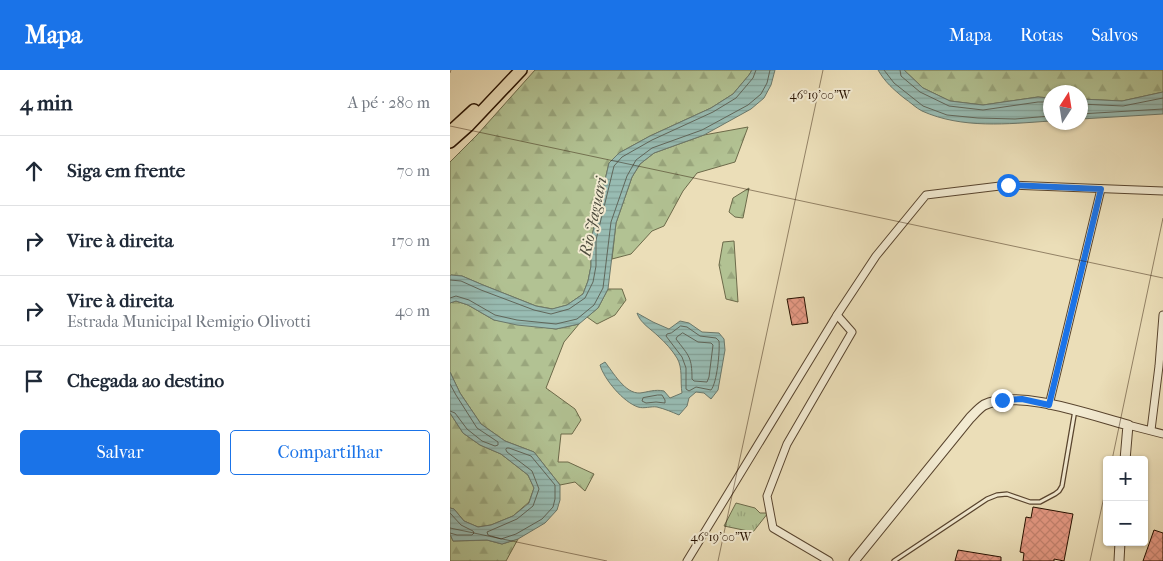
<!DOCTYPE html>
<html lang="pt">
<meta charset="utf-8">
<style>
:root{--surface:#fff;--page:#f2f2f3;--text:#1f2937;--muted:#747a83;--line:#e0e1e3;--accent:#1a73e8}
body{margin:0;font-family:"IM FELL French Canon",serif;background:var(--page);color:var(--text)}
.controls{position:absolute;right:15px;bottom:15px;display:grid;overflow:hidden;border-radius:5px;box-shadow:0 1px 4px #0004}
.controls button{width:45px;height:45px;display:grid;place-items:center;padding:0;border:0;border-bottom:1px solid var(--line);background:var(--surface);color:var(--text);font:25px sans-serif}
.compass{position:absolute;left:593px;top:15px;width:45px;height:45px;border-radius:50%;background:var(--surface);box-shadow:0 1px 4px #0004;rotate:12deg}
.stop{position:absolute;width:15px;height:15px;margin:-11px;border:4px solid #1a73e8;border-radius:50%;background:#fff}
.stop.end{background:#1a73e8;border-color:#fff;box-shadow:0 1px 5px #0008}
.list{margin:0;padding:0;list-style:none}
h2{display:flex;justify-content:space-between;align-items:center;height:65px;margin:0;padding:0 20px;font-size:21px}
h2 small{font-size:16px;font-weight:400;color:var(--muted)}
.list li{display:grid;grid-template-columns:32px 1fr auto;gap:15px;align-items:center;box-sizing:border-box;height:70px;padding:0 20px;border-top:1px solid var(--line)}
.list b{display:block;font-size:19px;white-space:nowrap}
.list p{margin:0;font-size:16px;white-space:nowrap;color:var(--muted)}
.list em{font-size:16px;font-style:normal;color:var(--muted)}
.actions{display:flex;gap:10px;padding:15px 20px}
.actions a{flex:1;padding:11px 0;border:1px solid var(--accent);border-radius:5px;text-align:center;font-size:18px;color:var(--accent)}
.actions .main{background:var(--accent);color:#fff}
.icon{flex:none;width:28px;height:28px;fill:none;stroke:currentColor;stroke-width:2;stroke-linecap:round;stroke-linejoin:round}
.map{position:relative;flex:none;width:713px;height:491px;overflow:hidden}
header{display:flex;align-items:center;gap:30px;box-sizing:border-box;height:70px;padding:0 25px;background:var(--accent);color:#fff}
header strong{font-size:24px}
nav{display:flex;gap:28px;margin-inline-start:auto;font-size:18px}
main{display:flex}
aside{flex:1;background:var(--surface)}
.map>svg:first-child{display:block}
.grass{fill:url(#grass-tufts);stroke:#6c6a4a}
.forest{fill:url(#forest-firs);stroke:#6c6a4a}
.water{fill:url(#water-rules);stroke:#6b786b}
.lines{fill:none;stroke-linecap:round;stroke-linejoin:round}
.shore{stroke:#60665a;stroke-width:1}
.building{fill:url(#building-cross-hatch);stroke:#271100}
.service-casing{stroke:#58442e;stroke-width:5.5}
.minor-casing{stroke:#58442e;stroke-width:9}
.tertiary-casing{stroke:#58442e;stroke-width:11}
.primary-casing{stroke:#271100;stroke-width:14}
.service{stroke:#f2ead1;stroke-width:3}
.minor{stroke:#f2ead1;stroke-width:7}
.tertiary{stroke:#f2ead1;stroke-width:9}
.primary{stroke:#ebdeb8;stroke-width:11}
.route{stroke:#1a73e8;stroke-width:6}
.ticks{fill:none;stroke:#271100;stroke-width:1;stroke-opacity:0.45}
.labels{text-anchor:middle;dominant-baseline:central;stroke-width:4;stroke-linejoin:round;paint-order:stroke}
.water-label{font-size:16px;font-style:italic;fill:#4f4d3f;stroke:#f2ead1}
.ticks-label{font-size:12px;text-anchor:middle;fill:#271100;stroke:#f2ead1;stroke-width:4;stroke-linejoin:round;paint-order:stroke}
</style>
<header>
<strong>Mapa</strong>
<nav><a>Mapa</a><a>Rotas</a><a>Salvos</a></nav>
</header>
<main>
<aside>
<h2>4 min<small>A pé · 280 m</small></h2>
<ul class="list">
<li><svg class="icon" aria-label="ahead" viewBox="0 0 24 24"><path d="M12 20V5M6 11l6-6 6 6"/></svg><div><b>Siga em frente</b></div><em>70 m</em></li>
<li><svg class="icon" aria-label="right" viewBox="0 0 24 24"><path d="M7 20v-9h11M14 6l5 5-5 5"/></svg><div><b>Vire à direita</b></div><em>170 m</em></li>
<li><svg class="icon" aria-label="right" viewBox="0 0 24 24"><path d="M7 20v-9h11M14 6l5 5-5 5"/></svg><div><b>Vire à direita</b><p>Estrada Municipal Remigio Olivotti</p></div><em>40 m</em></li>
<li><svg class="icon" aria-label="arrive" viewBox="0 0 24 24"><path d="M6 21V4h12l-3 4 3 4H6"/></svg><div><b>Chegada ao destino</b></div></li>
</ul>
<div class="actions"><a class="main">Salvar</a><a>Compartilhar</a></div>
</aside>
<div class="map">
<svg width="713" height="491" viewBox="0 0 713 491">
<defs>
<pattern id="grass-tufts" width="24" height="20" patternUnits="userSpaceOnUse" patternTransform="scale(1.25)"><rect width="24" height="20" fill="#b2c293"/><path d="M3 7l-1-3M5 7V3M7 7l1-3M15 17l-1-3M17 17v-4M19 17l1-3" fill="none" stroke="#99a67d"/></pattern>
<pattern id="forest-firs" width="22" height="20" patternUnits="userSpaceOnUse" patternTransform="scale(1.25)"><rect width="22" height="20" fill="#b2c293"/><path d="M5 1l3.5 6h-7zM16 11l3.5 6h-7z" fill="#99a67d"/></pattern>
<pattern id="water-rules" width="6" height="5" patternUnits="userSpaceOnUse" patternTransform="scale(1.25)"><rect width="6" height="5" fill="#98bcb3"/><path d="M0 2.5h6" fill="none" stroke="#83a198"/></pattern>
<pattern id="building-cross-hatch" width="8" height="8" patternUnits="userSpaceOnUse" patternTransform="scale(1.25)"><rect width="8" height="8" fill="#e59984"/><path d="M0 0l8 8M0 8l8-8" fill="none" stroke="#c48370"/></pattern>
</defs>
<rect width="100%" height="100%" fill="#ebdeb8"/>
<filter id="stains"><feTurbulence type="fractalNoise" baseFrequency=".004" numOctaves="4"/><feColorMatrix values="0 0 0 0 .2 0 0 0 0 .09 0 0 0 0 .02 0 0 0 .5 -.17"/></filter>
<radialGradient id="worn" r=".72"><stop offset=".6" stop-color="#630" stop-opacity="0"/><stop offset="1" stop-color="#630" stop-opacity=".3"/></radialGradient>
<polygon class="grass" points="286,433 305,438 310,443 318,443 303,462 274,456"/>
<g class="forest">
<polygon points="85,0 302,0 299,5 283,24 261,38 200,66 169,83 159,93 141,170 141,196 138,211 133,224 117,235 103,239 86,236 33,215 12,206 1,205 0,206 0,92 27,65"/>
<polygon points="454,0 713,0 713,22 672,31 631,29 630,22 600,22 600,28 588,27 533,35 500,31 473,18"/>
<polygon points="298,57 285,92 247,103 233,121 214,156 202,161 181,184 162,189 166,153 182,107 190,94 204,83 254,65"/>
<polygon points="299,118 293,148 285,147 279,142 283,128"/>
<polygon points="284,171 288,232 276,229 269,195 273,172"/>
<polygon points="158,219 172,219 176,230 165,245 147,254 137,247 148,238"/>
<polygon points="6,231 18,235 44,250 106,259 129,254 114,272 96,318 125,339 131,350 122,364 111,364 108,392 118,392 144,404 135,421 125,412 110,415 84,382 55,371 31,354 10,323 0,302 0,233"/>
<polygon points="0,343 13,363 30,375 51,384 78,405 84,418 79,432 63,446 41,455 28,457 14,451 4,439 0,438"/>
<polygon points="0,464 3,471 37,470 52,474 68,469 56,491 0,491"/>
</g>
<g class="water">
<polygon points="302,0 325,0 321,15 314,28 301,39 254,65 204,83 190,94 182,107 166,153 158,219 148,238 129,254 106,259 67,255 44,250 18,235 6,231 0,233 0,206 1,205 12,206 33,215 86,236 102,239 117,235 133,224 138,211 141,196 141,170 159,93 169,83 200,66 261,38 283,24 299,5"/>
<path d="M428,0h26l19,18 27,13 33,4 55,-8 12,1v23c-42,3 -88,8 -128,-10 -6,-3 -12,-9 -18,-13 -11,-9 -19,-16 -26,-28z"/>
<polygon points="713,22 713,44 631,49 631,29 672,31"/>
<path d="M187,243l16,9 16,7 11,-8 9,2 13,9 17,1 5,6 1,11 -7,40 -7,9 -7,-6 -8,-1 -7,6 -2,8 -8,9c-7,-3 -14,-6 -22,-8 -6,-1 -13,2 -19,0 -15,-5 -34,-28 -38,-42l5,-3c8,10 20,32 35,31 8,-1 15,-4 24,-2l6,7 12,-5c-2,-12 1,-25 -5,-35 -5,-8 -12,-16 -19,-22 -7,-7 -18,-13 -21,-23z"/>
<polygon points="0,302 10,323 31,354 55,371 84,382 110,415 110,430 107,440 95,453 68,469 52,474 37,470 3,471 0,464 0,438 4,439 14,451 28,457 41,455 63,446 79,433 84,418 78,405 51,384 30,375 13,363 0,343"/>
</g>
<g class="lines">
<g class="shore">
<polyline points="434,0 444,13 473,36 497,45 528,48 565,49 600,46"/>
<polyline points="450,0 451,6 470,22 499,36 533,40 588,32 600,32"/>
<polyline points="630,34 673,36 713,28"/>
<polyline points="630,44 713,39"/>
<polyline points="0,210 11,211 31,220 84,240 101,244 119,239 135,228 143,212 146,196 146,170 164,96 172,87 202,70 263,42 286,28 303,8 306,0"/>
<polyline points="0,228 6,226 19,230 45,245 67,250 106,254 127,249 144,235 153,218 161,152 177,106 186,90 202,78 252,60 298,35 311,24 317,13 320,0"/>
<path d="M231,256l6,1 13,9 16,2 3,3c1,10 -2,42 -8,49l-15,-3 -7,4 -3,-2v-21l-4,-11 -16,-21 1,-2 4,-1z"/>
<path d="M233,263l15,9 13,1 2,2 -4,32 -2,5 -13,-1 -2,-2c0,-22 -3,-23 -16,-40l1,-2z"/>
<polyline points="0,314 6,325 27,358 48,372 48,375 45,376 32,371 17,359 5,343 0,341"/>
<polygon points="208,325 212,325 215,330 215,333 206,332 196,333 192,331 193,328"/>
<polygon points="57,378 59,378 81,386 105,415 105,429 103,437 92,449 66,464 51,469 38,465 37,462 67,449 83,436 89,419 82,401 57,382 56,380"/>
<polyline points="0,443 11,455 23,461 24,463 22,465 7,465 0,463"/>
</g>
</g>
<g class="building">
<polygon points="354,227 358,253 342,255 337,229"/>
<polygon points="583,437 623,444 614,491 604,489 604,491 573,491 574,483 570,482 576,447 581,448"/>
<polygon points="704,460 713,463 713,491 693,491"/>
<polygon points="508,480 551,487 551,491 505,491"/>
</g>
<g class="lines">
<defs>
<polyline id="service" points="444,491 537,429 547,425 557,424 580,432 590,432 605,424 609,421 612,416 625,340"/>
<g id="minor">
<polyline points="599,335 651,119"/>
<polyline points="678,355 713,364"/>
<polyline points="701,360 709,296 713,245"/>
<polyline points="237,491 387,245 426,186 476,125 558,115 713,121"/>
<polyline points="379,491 323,458 317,426 337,374 402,262 387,245"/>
</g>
<g id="tertiary">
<path d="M404,491l116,-143c4,-4 9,-10 14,-13 33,-17 109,11 144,20l-3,35"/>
<polyline points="669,491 670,472"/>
</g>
<g id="primary">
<polyline points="0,62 24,40"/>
<polyline points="0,72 18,56 71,0"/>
</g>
</defs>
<use href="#service" class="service-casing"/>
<use href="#minor" class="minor-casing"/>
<use href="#tertiary" class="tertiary-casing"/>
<use href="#primary" class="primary-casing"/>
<use href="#service" class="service"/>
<use href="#minor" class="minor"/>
<use href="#tertiary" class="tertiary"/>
<use href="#primary" class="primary"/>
</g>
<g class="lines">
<polyline class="route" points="552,330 572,329 599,335 651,119 558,115"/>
</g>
<path class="ticks" d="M0,3l1,-3M0,56l713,152M662,390l51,-242M0,458l157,33M268,491l105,-491M640,491l17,-78"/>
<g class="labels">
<g class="water-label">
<text transform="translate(143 147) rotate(-78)">Rio Jaguari</text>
</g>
</g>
<g class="ticks-label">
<text x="370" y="29">46°19'00"W</text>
<text x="271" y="471">46°19'00"W</text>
</g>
<rect width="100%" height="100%" filter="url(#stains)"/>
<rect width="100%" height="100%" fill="url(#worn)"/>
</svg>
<div class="controls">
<button>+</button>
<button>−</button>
</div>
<svg class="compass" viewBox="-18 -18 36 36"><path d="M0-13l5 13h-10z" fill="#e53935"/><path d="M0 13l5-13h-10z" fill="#747a83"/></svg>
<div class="stop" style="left:558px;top:115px"></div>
<div class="stop end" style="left:552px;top:330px"></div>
</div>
</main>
